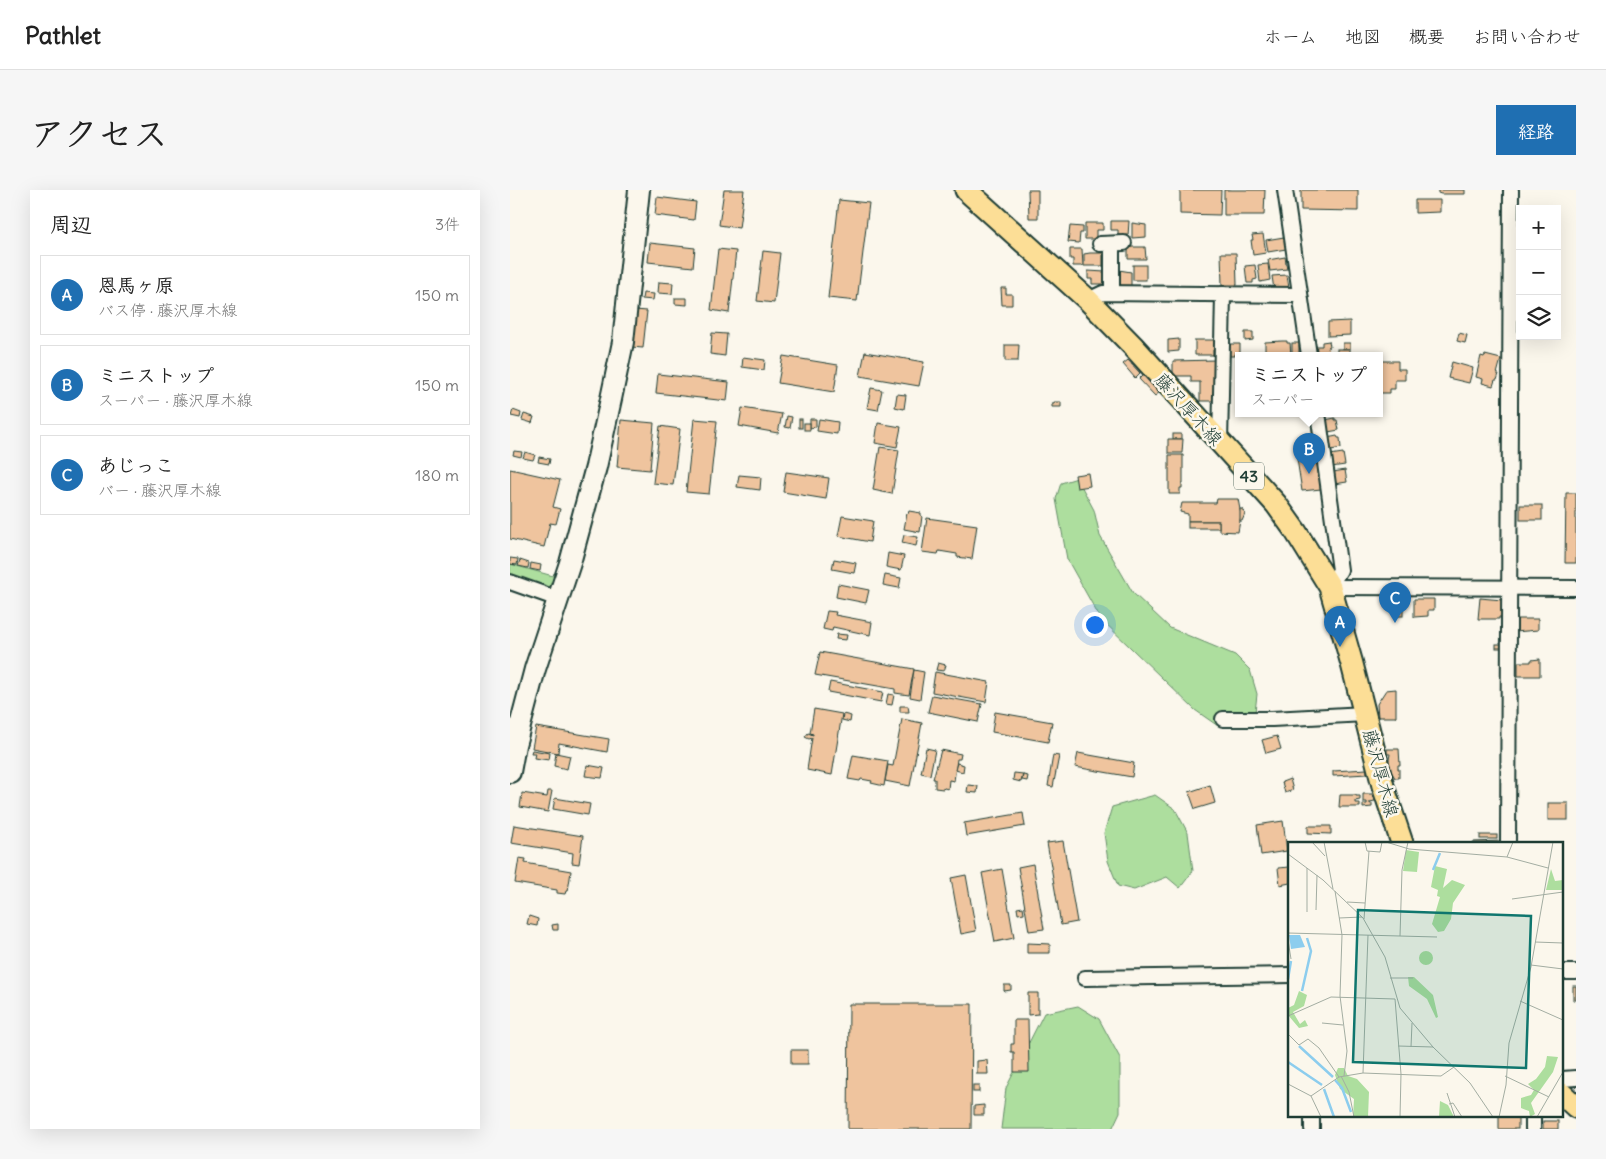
<!DOCTYPE html>
<html lang="ja">
<meta charset="utf-8">
<style>
:root{--surface:#fff;--page:#f6f6f6;--text:#222;--muted:#767676;--line:#e0e0e0;--accent:#1f6fb2}
body{margin:0;font-family:Delius,"Klee One",sans-serif;background:var(--page);color:var(--text)}
.controls{position:absolute;right:15px;top:15px;display:grid;overflow:hidden;border-radius:0px;box-shadow:0 5px 20px #0002}
.controls button{width:45px;height:45px;display:grid;place-items:center;padding:0;border:0;border-bottom:1px solid var(--line);background:var(--surface);color:var(--text);font:25px sans-serif}
.you{position:absolute;left:584px;top:434px;width:18px;height:18px;margin:-12px;border:4px solid #fff;border-radius:50%;background:#1a73e8;box-shadow:0 0 0 8px #1a73e833}
.badge{display:grid;place-items:center;width:32px;height:32px;border-radius:50%;background:var(--accent);color:#fff;font-size:16px;font-weight:700}
.pin{position:absolute;translate:-50% -41px;filter:drop-shadow(0 1px 2px #0008)}
.pin::after{content:'';position:absolute;top:26px;width:18px;height:15px;background:inherit;clip-path:polygon(0 0,100% 0,50% 100%)}
.popup{position:absolute;left:725px;top:162px;width:148px;height:65px;box-sizing:border-box;display:grid;place-content:center;border-radius:0px;background:var(--surface);filter:drop-shadow(0 1px 4px #0005);font-size:16px;white-space:nowrap;color:var(--muted)}
.popup b{font-size:19px;color:var(--text)}
.popup::after{content:'';position:absolute;left:50%;top:100%;margin-left:-10px;border:10px solid transparent;border-top-color:var(--surface)}
.list{margin:0;padding:0;list-style:none}
h2{display:flex;justify-content:space-between;align-items:center;height:65px;margin:0;padding:0 20px;font-size:21px}
h2 small{font-size:16px;font-weight:400;color:var(--muted)}
.list li{display:grid;grid-template-columns:32px 1fr auto;gap:15px;align-items:center;box-sizing:border-box;height:80px;margin:0 10px 10px;padding:0 10px;border:1px solid var(--line);border-radius:0px}
.list b{display:block;font-size:19px;white-space:nowrap}
.list p{margin:0;font-size:16px;white-space:nowrap;color:var(--muted)}
.list em{font-size:16px;font-style:normal;color:var(--muted)}
.icon{flex:none;width:28px;height:28px;fill:none;stroke:currentColor;stroke-width:2;stroke-linecap:round;stroke-linejoin:round}
.map{position:relative;flex:none;width:1066px;height:939px;overflow:hidden;border-radius:0px}
header{display:flex;align-items:center;gap:30px;box-sizing:border-box;height:70px;padding:0 25px;background:var(--surface);border-bottom:1px solid var(--line)}
header strong{font-size:24px}
nav{display:flex;gap:28px;margin-inline-start:auto;font-size:18px}
.intro{display:flex;align-items:center;justify-content:space-between;box-sizing:border-box;height:120px;padding:0 30px}
h1{margin:0;font-size:35px}
.button{padding:12px 22px;border-radius:0px;background:var(--accent);color:#fff;font-size:18px;font-weight:700}
main{display:flex;gap:30px;padding:0 30px}
aside{flex:1;background:var(--surface);border-radius:0px;box-shadow:0 5px 20px #0002}
.map>svg:first-child{display:block}
.green{fill:#adde9e;stroke:#668e69}
.building{fill:#efc49e;stroke:#1f3d34}
.lines{fill:none;stroke-linecap:round;stroke-linejoin:round}
.minor-casing{stroke:#1f3d34;stroke-width:18}
.secondary-casing{stroke:#1f3d34;stroke-width:24}
.primary-casing{stroke:#1f3d34;stroke-width:25}
.minor{stroke:#fbf7ec;stroke-width:14}
.secondary{stroke:#fbf7ec;stroke-width:20}
.primary{stroke:#fcde96;stroke-width:21}
.labels{text-anchor:middle;dominant-baseline:central;stroke-width:5;stroke-linejoin:round;paint-order:stroke}
.shield{fill:#fbf7ec;stroke:#61756b;stroke-width:1}
.shield-label{font-size:16px;font-weight:bold;fill:#1f3d34}
.street-label{font-size:18px;fill:#1f3d34;stroke:#fbf7ec}
.inset-river{fill:none;stroke:#8ccdee;stroke-width:2.5}
.inset-road{fill:none;stroke:#a3ada2;stroke-width:1}
.view{fill:#0f766e;fill-opacity:0.15;stroke:#0f766e;stroke-width:2.5}
.inset-edge{fill:none;stroke:#1f3d34;stroke-width:2.5}
</style>
<header>
<strong>Pathlet</strong>
<nav><a>ホーム</a><a>地図</a><a>概要</a><a>お問い合わせ</a></nav>
</header>
<div class="intro"><h1>アクセス</h1><a class="button">経路</a></div>
<main>
<aside>
<h2>周辺<small>3件</small></h2>
<ul class="list">
<li><span class="badge">A</span><div><b>恩馬ヶ原</b><p>バス停 · 藤沢厚木線</p></div><em>150 m</em></li>
<li><span class="badge">B</span><div><b>ミニストップ</b><p>スーパー · 藤沢厚木線</p></div><em>150 m</em></li>
<li><span class="badge">C</span><div><b>あじっこ</b><p>バー · 藤沢厚木線</p></div><em>180 m</em></li>
</ul>
</aside>
<div class="map">
<svg width="1066" height="939" viewBox="0 0 1066 939">
<rect width="100%" height="100%" fill="#fbf7ec"/>
<filter id="ink" filterUnits="userSpaceOnUse"><feTurbulence type="fractalNoise" baseFrequency=".02" numOctaves="2"/><feDisplacementMap in="SourceGraphic" scale="10" xChannelSelector="R" yChannelSelector="G"/><feConvolveMatrix kernelMatrix="1 2 1 2 8 2 1 2 1" color-interpolation-filters="sRGB"/></filter>
<g filter="url(#ink)">
<g class="green">
<polygon points="567,288 584,320 590,346 623,403 660,438 725,465 740,480 747,504 744,532 708,536 685,520 590,428 557,369 546,309 551,293"/>
<polygon points="0,374 43,386 44,383 49,388 44,401 0,386"/>
<polygon points="645,605 665,619 678,643 683,681 670,698 657,687 624,700 608,696 598,671 594,643 602,617"/>
<polygon points="568,816 589,829 610,868 610,922 602,939 491,939 496,898 534,823"/>
</g>
<g class="building">
<polygon points="214,0 234,0 229,38 209,35"/>
<polygon points="518,0 528,0 528,28 519,28"/>
<polygon points="670,0 711,0 710,25 670,24"/>
<polygon points="714,0 755,0 754,25 714,25"/>
<polygon points="791,0 848,0 848,21 791,20"/>
<polygon points="928,0 955,0 955,4 931,4 928,3"/>
<polygon points="147,7 186,12 184,30 145,25"/>
<polygon points="329,10 359,13 347,111 318,108"/>
<polygon points="905,10 930,10 930,22 905,23"/>
<polygon points="601,31 619,31 618,46 608,45 608,40 601,40"/>
<polygon points="575,33 593,33 593,40 586,40 586,49 575,49"/>
<polygon points="622,33 636,35 636,47 622,48"/>
<polygon points="560,36 573,37 573,43 570,43 569,53 558,52"/>
<polygon points="753,44 756,63 743,65 741,50 743,50 742,45"/>
<polygon points="774,47 776,59 758,62 756,50"/>
<polygon points="140,53 185,58 183,77 138,72"/>
<polygon points="618,57 635,57 636,69 618,69"/>
<polygon points="208,59 226,61 219,123 201,120"/>
<polygon points="560,59 572,59 573,76 563,76 563,69 560,69"/>
<polygon points="253,61 270,63 264,113 247,111"/>
<polygon points="580,63 593,63 593,76 574,76 574,64"/>
<polygon points="711,63 726,63 727,95 712,95"/>
<polygon points="775,67 777,79 760,81 758,70"/>
<polygon points="758,74 760,90 750,92 748,75"/>
<rect x="623" y="75" width="13" height="15"/>
<polygon points="745,75 747,89 743,90 743,93 737,93 735,76"/>
<polygon points="609,80 621,82 621,98 607,98 607,88 609,87"/>
<polygon points="578,81 595,82 595,87 597,87 596,94 582,94 582,89 578,89"/>
<polygon points="777,85 779,98 764,100 762,86"/>
<polygon points="149,92 163,93 162,104 148,103"/>
<polygon points="491,98 496,98 496,104 502,104 502,115 492,115"/>
<polygon points="133,103 144,104 143,110 132,109"/>
<polygon points="165,108 177,108 177,115 165,114"/>
<polygon points="125,120 137,121 133,158 121,157"/>
<polygon points="840,131 840,145 818,146 818,132"/>
<polygon points="735,142 743,142 743,150 735,151"/>
<polygon points="202,143 217,144 215,166 200,164"/>
<polygon points="949,143 957,145 955,153 947,151"/>
<polygon points="669,149 669,161 658,162 658,150"/>
<polygon points="685,150 707,150 707,160 703,160 703,165 685,165"/>
<polygon points="772,151 777,151 777,153 780,153 781,165 755,165 755,152"/>
<polygon points="819,151 820,156 818,157 819,165 805,165 805,158 807,158 806,156 812,156 812,152"/>
<rect x="782" y="153" width="7" height="12"/>
<rect x="833" y="153" width="7" height="6"/>
<polygon points="714,154 730,154 730,163 725,163 725,166 718,166"/>
<polygon points="495,155 509,155 508,171 495,171"/>
<rect x="827" y="159" width="13" height="6"/>
<polygon points="355,162 414,172 409,196 350,186"/>
<polygon points="975,165 991,169 987,184 989,184 987,190 985,190 983,196 972,193 973,189 966,187 971,166 974,167"/>
<polygon points="273,166 328,175 324,202 268,193"/>
<polygon points="233,167 255,170 254,180 232,177"/>
<polygon points="618,170 630,183 625,188 613,174"/>
<polygon points="706,170 706,211 690,211 690,192 681,192 681,186 663,186 663,171"/>
<polygon points="869,171 888,171 888,179 895,179 895,190 885,190 885,199 880,199 880,203 869,203"/>
<polygon points="942,172 963,178 959,193 938,188"/>
<polygon points="635,183 651,201 645,206 629,189"/>
<polygon points="148,184 219,192 217,211 146,203"/>
<polygon points="361,198 372,200 368,220 357,218"/>
<polygon points="387,204 396,205 394,219 385,217"/>
<polygon points="544,212 551,212 551,217 542,217 542,214 544,214"/>
<polygon points="232,218 272,224 268,243 229,236"/>
<polygon points="3,220 11,223 10,228 1,226"/>
<polygon points="14,224 24,227 22,233 12,230"/>
<polygon points="277,226 282,227 280,238 275,237"/>
<polygon points="825,228 825,230 827,230 829,240 818,242 815,230"/>
<polygon points="184,229 207,231 199,304 176,302"/>
<rect x="289" y="229" width="3" height="9"/>
<polygon points="300,229 306,229 306,237 300,238"/>
<polygon points="309,229 328,232 327,244 307,241"/>
<polygon points="111,230 144,233 140,280 107,277"/>
<rect x="294" y="233" width="6" height="7"/>
<polygon points="368,233 391,237 387,257 365,253"/>
<polygon points="150,236 170,239 163,295 143,293"/>
<rect x="663" y="244" width="8" height="5"/>
<polygon points="827,246 828,248 830,248 831,258 821,260 817,248"/>
<polygon points="658,249 673,249 672,263 658,263"/>
<polygon points="370,257 389,260 382,304 363,300"/>
<polygon points="4,261 12,262 11,267 3,265"/>
<polygon points="15,262 25,265 23,270 13,268"/>
<polygon points="833,263 835,275 821,277 820,265"/>
<polygon points="659,265 673,265 673,293 672,293 672,298 670,298 670,304 659,304"/>
<polygon points="29,267 40,269 39,274 28,272"/>
<polygon points="806,267 811,299 792,301 787,269"/>
<polygon points="0,279 50,290 43,317 50,319 46,334 40,333 34,357 0,349"/>
<polygon points="835,280 837,292 824,294 823,282"/>
<polygon points="276,282 319,288 316,309 273,302"/>
<polygon points="578,283 580,296 567,298 565,285"/>
<polygon points="229,285 251,287 250,300 227,297"/>
<polygon points="1056,303 1066,303 1066,373 1055,373"/>
<polygon points="707,309 728,309 731,325 728,342 709,341 709,331 678,331 678,324 670,322 672,313 706,313"/>
<rect x="1010" y="315" width="22" height="15"/>
<polygon points="730,319 732,319 735,324 732,331 730,331"/>
<polygon points="399,321 411,323 411,326 412,326 410,342 394,339 397,323 398,324"/>
<polygon points="332,326 363,331 360,352 328,346"/>
<polygon points="417,328 467,335 462,369 447,367 447,364 429,361 428,364 412,362"/>
<rect x="678" y="331" width="31" height="7"/>
<polygon points="394,345 408,347 406,356 392,353"/>
<polygon points="378,363 394,366 391,380 376,377"/>
<polygon points="0,368 8,369 7,375 0,374"/>
<polygon points="324,369 346,373 344,383 322,379"/>
<polygon points="10,370 19,373 18,378 8,376"/>
<polygon points="21,373 31,375 30,381 20,379"/>
<polygon points="375,385 391,388 389,398 373,395"/>
<polygon points="328,394 359,400 356,413 326,407"/>
<rect x="878" y="408" width="5" height="9"/>
<polygon points="970,408 992,410 992,427 989,427 989,429 968,429"/>
<polygon points="904,409 924,409 924,420 918,420 918,426 904,427"/>
<rect x="887" y="418" width="6" height="8"/>
<polygon points="317,421 326,422 325,425 362,432 360,445 323,437 322,441 313,439"/>
<polygon points="1005,429 1028,429 1028,440 1005,442"/>
<polygon points="327,444 337,445 336,450 326,449"/>
<rect x="986" y="454" width="9" height="4"/>
<polygon points="310,462 404,479 399,505 385,503 385,499 305,485"/>
<polygon points="1030,469 1030,486 1008,486 1008,472 1021,472 1021,470"/>
<polygon points="428,473 436,475 434,481 426,480"/>
<polygon points="404,480 414,482 410,509 400,507"/>
<polygon points="425,482 479,492 476,512 422,502"/>
<polygon points="320,492 373,502 371,512 318,502"/>
<polygon points="886,499 886,527 868,527 867,514 876,500"/>
<polygon points="378,504 384,505 382,515 376,514"/>
<polygon points="422,505 472,514 468,532 418,522"/>
<polygon points="390,516 398,516 399,522 390,522"/>
<polygon points="304,519 332,524 322,585 297,580 302,548 299,549 295,547 298,543 303,545 303,544 300,543"/>
<polygon points="485,522 542,532 538,552 482,542"/>
<polygon points="333,524 341,526 340,532 332,530"/>
<polygon points="392,529 412,533 400,596 375,591 378,575 383,576"/>
<polygon points="26,537 99,549 97,562 49,553 48,563 22,558"/>
<polygon points="767,546 771,559 756,563 752,550"/>
<polygon points="416,558 425,560 420,585 411,583"/>
<polygon points="877,559 889,559 890,575 888,575 888,579 889,579 889,588 885,588 880,579 880,575 878,575 880,564 877,564"/>
<polygon points="22,560 40,563 39,570 24,568 25,563 21,563"/>
<polygon points="431,560 451,564 450,569 447,569 444,591 439,590 438,599 434,598 433,599 425,598 425,589 423,589"/>
<polygon points="46,563 60,566 57,579 44,576"/>
<polygon points="568,563 624,573 622,587 565,577"/>
<polygon points="343,565 378,571 374,596 361,593 362,591 351,589 350,591 338,589"/>
<polygon points="543,565 549,566 543,597 538,596"/>
<polygon points="447,573 454,575 453,582 445,580"/>
<polygon points="77,575 94,578 92,588 75,586"/>
<polygon points="857,579 857,584 823,586 823,581"/>
<polygon points="504,583 513,584 511,592 503,590"/>
<polygon points="513,585 518,586 517,591 512,590"/>
<polygon points="780,589 783,600 775,603 772,592"/>
<polygon points="458,595 468,596 467,603 457,602"/>
<polygon points="700,595 705,613 685,619 679,602"/>
<polygon points="38,601 42,601 38,622 10,617 12,603 37,607"/>
<polygon points="853,604 864,604 863,607 864,607 865,611 860,612 860,614 862,613 862,617 853,618 853,614 857,614 857,612 853,612"/>
<polygon points="830,605 846,605 846,606 850,606 850,610 845,611 845,613 850,613 850,617 829,617"/>
<polygon points="45,608 80,614 78,625 43,619"/>
<rect x="1038" y="613" width="20" height="17"/>
<polygon points="513,623 515,636 456,646 454,633"/>
<polygon points="773,631 777,661 751,665 747,635"/>
<polygon points="4,635 73,646 69,674 62,673 63,663 1,653"/>
<polygon points="798,636 821,636 821,644 798,643"/>
<rect x="970" y="645" width="17" height="4"/>
<polygon points="553,651 567,732 551,735 537,653"/>
<polygon points="992,651 992,653 963,653 963,652"/>
<polygon points="9,668 16,669 15,673 61,681 58,701 56,701 55,704 47,703 47,700 5,693"/>
<polygon points="523,674 534,739 519,741 508,677"/>
<polygon points="780,677 780,693 770,695 768,678"/>
<polygon points="492,679 504,748 485,752 472,683"/>
<polygon points="456,685 466,741 451,744 441,688"/>
<polygon points="513,717 514,723 508,724 507,718"/>
<polygon points="19,726 28,729 27,736 17,734"/>
<polygon points="48,734 48,740 43,740 42,735"/>
<polygon points="517,753 540,754 540,763 517,763"/>
<polygon points="494,795 501,795 501,800 494,801"/>
<rect x="1063" y="796" width="3" height="14"/>
<polygon points="518,803 528,803 528,824 518,825"/>
<polygon points="339,814 462,814 461,939 338,939"/>
<polygon points="504,830 518,830 519,882 504,882 504,862 501,862 501,854 504,854"/>
<rect x="281" y="860" width="17" height="14"/>
<polygon points="477,870 478,884 467,884 467,871"/>
<rect x="463" y="895" width="6" height="7"/>
<polygon points="474,915 474,925 464,925 464,916"/>
<rect x="989" y="925" width="19" height="14"/>
<rect x="1033" y="931" width="15" height="8"/>
</g>
<g class="lines">
<defs>
<g id="minor">
<polyline points="775,0 799,165"/>
<polyline points="590,54 614,53"/>
<polyline points="602,54 602,103"/>
<polyline points="578,110 593,103 790,105"/>
<polyline points="808,223 830,380 820,397"/>
<polyline points="710,254 713,104"/>
<polyline points="0,392 48,409"/>
<polyline points="820,397 1066,398"/>
<polyline points="713,529 762,529 855,524"/>
<polyline points="998,653 1001,0"/>
<polyline points="1052,782 1066,782"/>
<polyline points="575,788 780,785"/>
<polyline points="1052,889 1066,888"/>
<polyline points="802,925 802,939"/>
<polyline points="1023,925 1023,939"/>
</g>
<polyline id="secondary" points="0,582 5,555 25,479 60,373 86,277 101,209 113,152 129,0"/>
<g id="primary">
<polyline points="456,0 578,110 623,156 766,314 786,342 820,397 842,474 873,596 892,653"/>
<polyline points="1052,904 1066,917"/>
</g>
</defs>
<use href="#minor" class="minor-casing"/>
<use href="#secondary" class="secondary-casing"/>
<use href="#primary" class="primary-casing"/>
<use href="#minor" class="minor"/>
<use href="#secondary" class="secondary"/>
<use href="#primary" class="primary"/>
</g>
</g>
<g class="labels">
<rect class="shield" x="724" y="272.5" width="30" height="27" rx="4"/>
<g class="shield-label">
<text x="739" y="286">43</text>
</g>
<g class="street-label">
<text transform="translate(679 219) rotate(48)">藤沢厚木線</text>
<text transform="translate(871 583) rotate(75)">藤沢厚木線</text>
</g>
</g>
<g transform="translate(778 652)">
<rect width="275" height="275" fill="#fbf7ec"/>
<path d="M118,8l13,2 -2,20 -14,-1zM147,24l12,3 -4,19 9,-8 13,5 -12,18 -2,16 -7,12 -6,1 -6,-8 8,-27 -3,-1 1,-6 -7,-3zM263,27l4,12 8,-1v10h-17zM131 116a7 7 0 1 1 14 0a7 7 0 1 1-14 0ZM120,135h6l19,18 5,22 -2,1 -9,-19 -18,-13zM11,149l8,4 -3,11 -11,6 7,12 5,-4 3,6 -9,2 -11,-13v-7l6,-3zM259,214l11,1 -5,15 -22,31 4,11 -5,3 -1,-6 -8,-3v-10l10,-3 3,-5 -6,-6 8,-5 9,-12zM50,226h6l4,8 9,3 12,13 -1,25h-15l1,-18 -14,-10 -5,-14zM152,259l8,4 6,12h-15z" fill="#adde9e"/>
<path d="M1,93h11l5,12 -14,2z" fill="#8ccdee"/>
<path class="inset-river" d="M145,28l7,-17M0,137l3,-18M14,149l9,-40 -4,-13M11,204l34,31M0,220l34,23M47,238l7,8 9,24M36,247l10,28"/>
<path class="inset-road" d="M24,0l13,14M36,0l9,47M77,0l2,9 13,1 2,-10M98,0l23,7 98,8 41,11M0,12l35,26 40,38 22,39 15,51 33,39 37,36 23,34M219,15l6,-15M19,26v44M47,49l7,44 -2,61 7,55 -3,25M224,57l51,-7M59,60l18,1M28,68l1,-35M51,76l23,-1M76,77l5,-68M0,91l149,4M112,94l2,-66 6,-28M0,98l3,19M247,100l28,1M243,123l32,4M102,136h23M232,159l43,19M0,174l43,-19 64,2 6,75 -1,43M34,181l21,2M0,192l11,11 9,-6 11,9 20,29M110,204l35,1M123,205l1,-24M75,231l5,-138M53,234l8,16 5,25M217,234l44,21M0,242l23,12 10,21M159,251l8,24M23,254l28,-19 24,-4 78,3 13,-9M161,262l4,-1 9,14M211,275l7,-32 3,-42 22,-76 22,-125M249,275l26,-45"/>
<path class="view" d="M70,68l173,6 -5,152 -173,-6z"/>
<rect width="275" height="275" class="inset-edge"/>
</g>
</svg>
<div class="controls">
<button>+</button>
<button>−</button>
<button><svg class="icon" aria-label="layers" viewBox="0 0 24 24"><path d="M12 4l9 5-9 5-9-5zM3 14l9 5 9-5"/></svg></button>
</div>
<div class="you"></div>
<div class="pin badge" style="left:830px;top:457px">A</div>
<div class="pin badge" style="left:799px;top:284px">B</div>
<div class="popup"><b>ミニストップ</b>スーパー</div>
<div class="pin badge" style="left:885px;top:433px">C</div>
</div>
</main>
